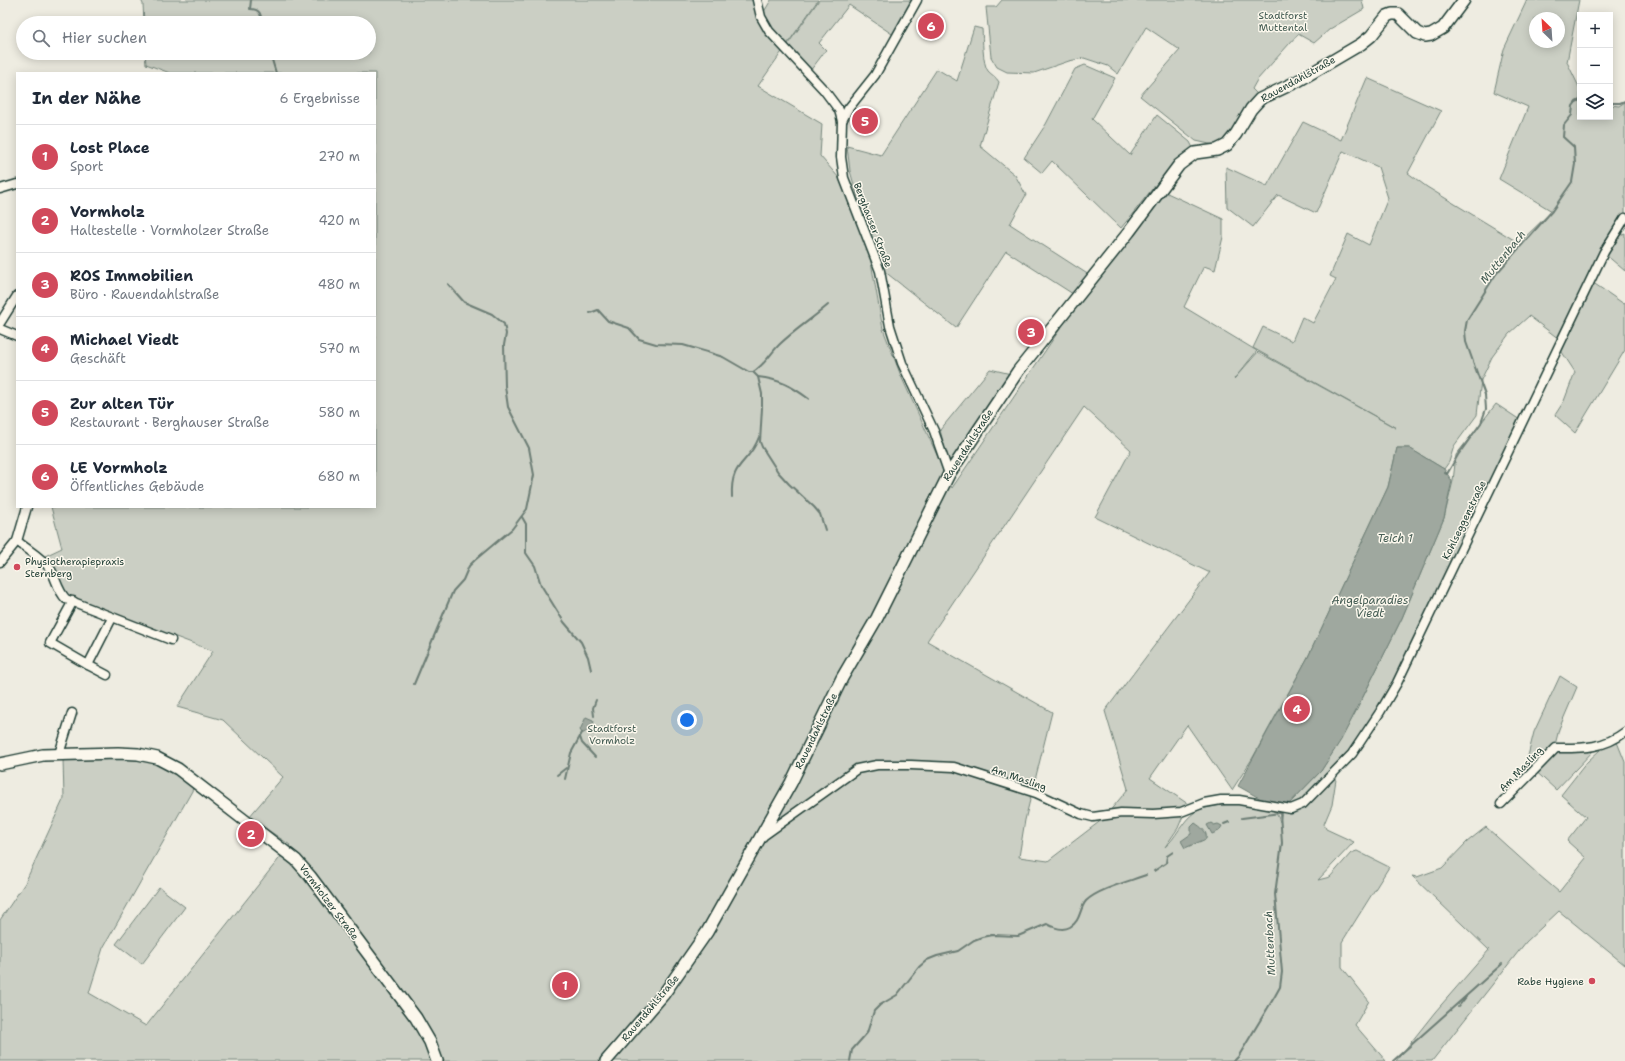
<!DOCTYPE html>
<html lang="de">
<meta charset="utf-8">
<style>
:root{--surface:#fff;--page:#f2f2f3;--text:#1f2937;--muted:#747a83;--line:#e0e1e3;--accent:#d1495b}
body{margin:0;font-family:"Shantell Sans",sans-serif;background:var(--page);color:var(--text)}
.controls{position:absolute;right:12px;top:12px;display:grid;overflow:hidden;border-radius:0px;box-shadow:0 2px 10px #0003}
.controls button{width:36px;height:36px;display:grid;place-items:center;padding:0;border:0;border-bottom:1px solid var(--line);background:var(--surface);color:var(--text);font:20px sans-serif}
.compass{position:absolute;left:1529px;top:12px;width:36px;height:36px;border-radius:50%;background:var(--surface);box-shadow:0 2px 10px #0003;rotate:335deg}
.you{position:absolute;left:687px;top:720px;width:14px;height:14px;margin:-10px;border:3px solid #fff;border-radius:50%;background:#1a73e8;box-shadow:0 0 0 6px #1a73e833}
.badge{display:grid;place-items:center;width:26px;height:26px;border-radius:50%;background:var(--accent);color:#fff;font-size:13px;font-weight:700}
.pin{position:absolute;translate:-50% -50%;border:2px solid #fff;box-shadow:0 1px 4px #0006}
.list{margin:0;padding:0;list-style:none}
h2{display:flex;justify-content:space-between;align-items:center;height:52px;margin:0;padding:0 16px;font-size:17px}
h2 small{font-size:13px;font-weight:400;color:var(--muted)}
.list li{display:grid;grid-template-columns:26px 1fr auto;gap:12px;align-items:center;box-sizing:border-box;height:64px;padding:0 16px;border-top:1px solid var(--line)}
.list b{display:block;font-size:15px;white-space:nowrap}
.list p{margin:0;font-size:13px;white-space:nowrap;color:var(--muted)}
.list em{font-size:13px;font-style:normal;color:var(--muted)}
.icon{flex:none;width:22px;height:22px;fill:none;stroke:currentColor;stroke-width:2;stroke-linecap:round;stroke-linejoin:round}
.map{position:relative;flex:none;width:1625px;height:1061px;overflow:hidden}
.search{position:absolute;background:var(--surface);box-shadow:0 2px 10px #0003;left:16px;top:16px;width:360px;height:44px;display:flex;align-items:center;gap:10px;box-sizing:border-box;padding:0 14px;border-radius:22px;color:var(--muted);font-size:15px}
.panel{position:absolute;background:var(--surface);box-shadow:0 2px 10px #0003;left:16px;top:72px;width:360px;height:436px;border-radius:0px}
.map>svg:first-child{display:block}
.green{fill:#cbcfc4;stroke:#75867c;fill-rule:evenodd}
.water{fill:#9fa89f;stroke:#6c7d74}
.lines{fill:none;stroke-linecap:round;stroke-linejoin:round}
.stream{stroke:#6c7d74;stroke-width:2}
.street-casing{stroke:#1f3d34;stroke-width:11}
.secondary-casing{stroke:#1f3d34;stroke-width:14}
.street{stroke:#fbf7ec;stroke-width:8}
.secondary{stroke:#fbf7ec;stroke-width:11}
.poi-dot{fill:#d1495b;stroke:#fbf7ec;stroke-width:1.5}
.labels{text-anchor:middle;dominant-baseline:central;stroke-width:3;stroke-linejoin:round;paint-order:stroke}
.park-label{font-size:10px;fill:#415a51;stroke:#fbf7ec}
.street-label{font-size:10px;fill:#1f3d34;stroke:#fbf7ec}
.poi-label{font-size:10px;fill:#1f3d34;stroke:#fbf7ec;text-anchor:start}
.water-label{font-size:11px;font-style:italic;fill:#455d54;stroke:#fbf7ec}
</style>
<div class="map">
<svg width="1625" height="1061" viewBox="0 0 1625 1061">
<rect width="100%" height="100%" fill="#eeece1"/>
<filter id="ink" filterUnits="userSpaceOnUse"><feTurbulence type="fractalNoise" baseFrequency=".025" numOctaves="2"/><feDisplacementMap in="SourceGraphic" scale="8" xChannelSelector="R" yChannelSelector="G"/><feConvolveMatrix kernelMatrix="1 2 1 2 8 2 1 2 1" color-interpolation-filters="sRGB"/></filter>
<g filter="url(#ink)">
<g class="green">
<path d="M141,0h612l5,22 13,-22h47l-60,86 64,38 -2,32 19,22 30,73 14,78 18,47 51,112 123,-181 90,-115 58,27v18l-8,33 -11,-4 -20,41 73,44 -23,28 24,-27 138,76 -143,-80 10,-21 29,14 10,-24 11,6 23,-44 -6,-3 18,-42 21,11 19,-47 -10,-31 -35,-16 -27,62 -38,-18 -25,32 -26,-20 -1,-40 41,19 36,-64 38,18 26,-62 74,33 -33,62 19,14 92,56 33,-32 -53,-32 29,-72 -34,-15 10,-43 23,-49h52l-12,62 13,27v28h30v-12l9,1 6,-4v112l-66,125 -30,-23 -20,18 -17,23 -11,23 -4,35 -23,31 -5,16 -5,7 -35,-21h-12l-9,39 -80,170 -56,102 -20,31 -45,-65 -37,53 38,26 -10,24 -13,19c11,-9 17,-26 30,-35 12,-8 63,-12 75,-4 6,4 8,8 10,14l2,-11 39,-40 20,-32 15,-28 46,-93 42,-100 9,-37 3,-26 40,-51 24,16 -115,242 -35,60 -33,51 -5,32 -8,19 2,5 28,13 -36,38 12,-3 21,-24 6,-2 32,16 -47,75v25l27,34 -14,24 31,36h-1386v-141l25,-37 39,-85 -1,-39h85l22,10 24,16 -2,6 -89,157 -14,45 57,33 144,-181 -41,-28 34,-40 -60,-57 -46,-13 36,-56 -146,-55 -22,-40 17,-8 -11,-41h324v-434h-205l-24,-9 -1,-11h224v-30h-225l-1,-19zM1535,18h24v24h-24zM1084,407l47,43 -36,67 113,55h2l-105,139 23,78 -25,30 -55,42 -29,-4 6,-37 27,-108 -125,-71z"/>
<polygon points="819,0 915,0 895,36 849,5 819,43 826,50 810,71 788,44"/>
<polygon points="1002,0 1362,0 1364,9 1330,29 1314,43 1298,34 1257,80 1252,89 1257,94 1228,136 1222,142 1214,145 1196,141 1140,96 1180,50 1146,27 1118,74 1108,66 1084,58 1069,61 1034,73 1007,72 997,67 991,57 986,7 996,7"/>
<path d="M974,27l8,2c1,10 0,34 6,42 4,4 8,6 11,11l-19,64 35,29 11,20 -16,29 79,51 -16,19 -67,-43 -50,77 -72,-57 -21,-55 -13,-45 -3,-25 34,9 56,-86 20,12z"/>
<path d="M1085,65l30,13 -23,41 38,36 27,-40 33,27 3,6c-29,21 -49,53 -72,80l-69,-67 -10,12 -18,-15 22,-34 29,-55z"/>
<polygon points="1625,233 1625,271 1605,254 1616,237"/>
<polygon points="1592,282 1624,304 1625,302 1625,350 1575,433 1555,415 1564,401 1575,372 1560,349"/>
<polygon points="990,369 1011,374 949,464 940,430"/>
<polygon points="1560,676 1577,687 1559,729 1554,749 1595,749 1556,790 1531,767 1524,772 1534,732"/>
<polygon points="1617,742 1625,762 1625,965 1559,911 1526,942 1432,1061 1396,1061 1435,1012 1489,950 1412,876 1417,877 1442,868 1467,842 1486,827 1539,875 1559,892 1586,858 1567,841 1586,817 1561,795 1587,762 1601,749"/>
<polygon points="159,887 185,907 142,964 116,944"/>
</g>
<g class="water">
<polygon points="1397,448 1409,448 1444,469 1452,481 1444,518 1402,618 1356,711 1341,740 1321,771 1282,811 1238,786 1308,657 1388,487"/>
<polygon points="586,717 593,720 594,722 591,727 584,733 582,733 580,730"/>
<path d="M1195,823c6,4 13,9 11,16l-21,9 -4,-7 10,-7v-7z"/>
<polygon points="1211,823 1214,825 1218,824 1222,826 1219,831 1212,834 1207,825"/>
</g>
<g class="lines">
<g class="stream">
<path d="M251,0l-1,9c10,0 11,5 12,14"/>
<polyline points="270,53 276,73"/>
<polyline points="1610,103 1620,103 1625,101"/>
<polyline points="590,313 598,310 608,321 629,328 639,339 656,344 683,345 707,352 723,357 749,372 753,372 758,377 762,394 762,408 760,442 762,447 778,472 789,484 814,507 820,514 825,530"/>
<path d="M753,372c12,-7 18,-20 28,-29 15,-14 32,-25 47,-38"/>
<path d="M758,377c21,2 35,10 51,22"/>
<polyline points="1445,473 1447,474 1458,455 1481,423 1486,409 1485,395 1466,342 1465,331 1467,320 1496,274 1552,211 1572,182 1575,164 1574,147 1563,137 1564,125 1572,115 1573,106 1576,102 1580,100"/>
<path d="M732,497c-2,-36 17,-32 27,-60"/>
<polyline points="522,517 526,524 526,553 535,566 541,585 564,622 581,642 588,657 591,670"/>
<polyline points="414,684 453,591 463,580 469,566 475,560 512,529 527,509 534,475 529,448 508,407 505,386 504,345 506,334 504,324 492,314 464,302 448,284"/>
<polyline points="594,716 593,708 596,700"/>
<polyline points="580,737 582,743 595,757"/>
<polyline points="557,775 566,768"/>
<polyline points="565,779 571,753 582,733"/>
<polyline points="1224,824 1229,822"/>
<polyline points="1154,871 1166,863 1167,856 1173,852"/>
<polyline points="1458,1007 1466,997"/>
<path d="M850,1061l2,-11 15,-17 7,-22 6,-6 17,-10 22,-28 8,-7 10,-4 21,-5 16,-11 8,-3 10,-2 26,1 29,-12c7,4 16,7 23,3 11,-6 9,-18 16,-26 12,-12 44,-20 60,-26"/>
<polyline points="1234,1061 1238,1057 1275,996 1280,987 1282,972 1275,894 1282,843 1280,813 1242,818"/>
<polyline points="1393,1061 1502,964"/>
</g>
<defs>
<g id="street">
<polyline points="757,0 761,17 769,31 824,90 839,110 842,121 841,157 844,178 880,271 890,326 902,363 934,431 949,474"/>
<polyline points="842,121 848,109 875,75 917,0"/>
<polyline points="0,189 17,184"/>
<polyline points="0,323 17,296"/>
<polyline points="0,329 17,336"/>
<path d="M17,541c11,9 26,17 34,29 5,9 7,21 15,29l105,41"/>
<polyline points="0,562 17,541 27,507"/>
<polyline points="73,601 50,643 88,665 112,618"/>
<polyline points="88,665 107,675"/>
<polyline points="59,754 72,713"/>
<path d="M1501,804l55,-56c26,0 47,1 69,-16"/>
<polyline points="763,836 857,769 877,765 911,765 954,767 1036,793 1081,814 1093,817 1121,813 1153,814 1181,812 1204,803 1221,800 1239,800 1291,809 1303,804 1352,754 1380,712 1397,683 1604,252 1625,218"/>
</g>
<g id="secondary">
<polyline points="0,764 43,755 118,753 138,754 157,758 178,769 296,860 310,876 416,1018 430,1042 437,1061"/>
<polyline points="606,1061 663,995 707,932 791,783 842,678 877,618 949,474 1018,371 1129,232 1179,165 1195,153 1217,150 1227,145 1236,134 1251,109 1260,99 1298,81 1361,44 1371,36 1387,16 1392,14 1398,14 1417,33 1425,36 1431,35 1443,28 1464,0"/>
</g>
</defs>
<use href="#street" class="street-casing"/>
<use href="#secondary" class="secondary-casing"/>
<use href="#street" class="street"/>
<use href="#secondary" class="secondary"/>
</g>
</g>
<g class="poi-dot">
<circle cx="17" cy="567" r="4"/>
<circle cx="1592" cy="981" r="4"/>
</g>
<g class="labels">
<g class="park-label">
<text x="1283" y="15">Stadtforst<tspan x="1283" dy="12">Muttental</tspan></text>
<text x="612" y="728">Stadtforst<tspan x="612" dy="12">Vormholz</tspan></text>
</g>
<g class="street-label">
<text transform="translate(1298 79) rotate(-29)">Rauendahlstraße</text>
<text transform="translate(873 225) rotate(69)">Berghauser Straße</text>
<text transform="translate(968 445) rotate(-57)">Rauendahlstraße</text>
<text transform="translate(1464 520) rotate(-64)">Kohlseggenstraße</text>
<text transform="translate(816 731) rotate(-64)">Rauendahlstraße</text>
<text transform="translate(1521 769) rotate(-46)">Am Masling</text>
<text transform="translate(1019 778) rotate(19)">Am Masling</text>
<text transform="translate(329 902) rotate(53)">Vormholzer Straße</text>
<text transform="translate(650 1008) rotate(-50)">Rauendahlstraße</text>
</g>
<g class="poi-label">
<text x="25" y="561">Physiotherapiepraxis<tspan x="25" dy="12">Sternberg</tspan></text>
<text x="1584" y="981" text-anchor="end">Rabe Hygiene</text>
</g>
<g class="water-label">
<text transform="translate(1503 257) rotate(-51)">Muttenbach</text>
<text x="1395" y="538">Teich 1</text>
<text x="1370" y="600">Angelparadies<tspan x="1370" dy="13">Viedt</tspan></text>
<text transform="translate(1270 943) rotate(-93)">Muttenbach</text>
</g>
</g>
</svg>
<div class="controls">
<button>+</button>
<button>−</button>
<button><svg class="icon" aria-label="layers" viewBox="0 0 24 24"><path d="M12 4l9 5-9 5-9-5zM3 14l9 5 9-5"/></svg></button>
</div>
<svg class="compass" viewBox="-18 -18 36 36"><path d="M0-13l5 13h-10z" fill="#e53935"/><path d="M0 13l5-13h-10z" fill="#747a83"/></svg>
<div class="you"></div>
<div class="pin badge" style="left:565px;top:985px">1</div>
<div class="pin badge" style="left:251px;top:834px">2</div>
<div class="pin badge" style="left:1031px;top:332px">3</div>
<div class="pin badge" style="left:1297px;top:709px">4</div>
<div class="pin badge" style="left:865px;top:121px">5</div>
<div class="pin badge" style="left:931px;top:26px">6</div>
<div class="search"><svg class="icon" aria-label="search" viewBox="0 0 24 24"><circle cx="10" cy="10" r="6"/><path d="M15 15l6 6"/></svg>Hier suchen</div>
<section class="panel">
<h2>In der Nähe<small>6 Ergebnisse</small></h2>
<ul class="list">
<li><span class="badge">1</span><div><b>Lost Place</b><p>Sport</p></div><em>270 m</em></li>
<li><span class="badge">2</span><div><b>Vormholz</b><p>Haltestelle · Vormholzer Straße</p></div><em>420 m</em></li>
<li><span class="badge">3</span><div><b>ROS Immobilien</b><p>Büro · Rauendahlstraße</p></div><em>480 m</em></li>
<li><span class="badge">4</span><div><b>Michael Viedt</b><p>Geschäft</p></div><em>570 m</em></li>
<li><span class="badge">5</span><div><b>Zur alten Tür</b><p>Restaurant · Berghauser Straße</p></div><em>580 m</em></li>
<li><span class="badge">6</span><div><b>LE Vormholz</b><p>Öffentliches Gebäude</p></div><em>680 m</em></li>
</ul>
</section>
</div>
